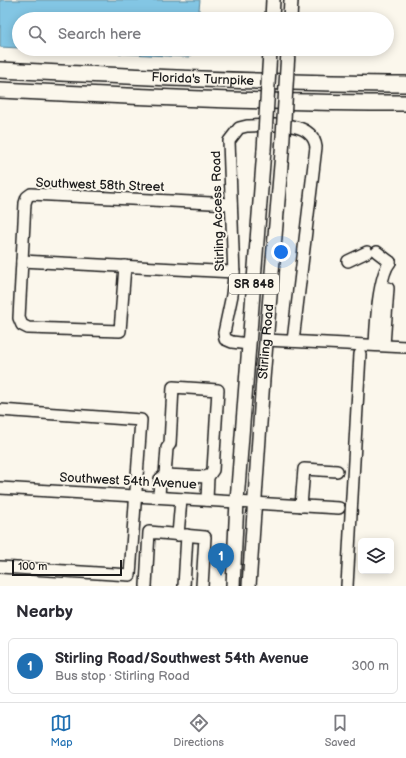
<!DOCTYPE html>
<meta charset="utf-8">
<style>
:root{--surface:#fff;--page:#f7f7f7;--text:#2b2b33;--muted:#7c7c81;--line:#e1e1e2;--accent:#1f6fb2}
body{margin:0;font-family:"Balsamiq Sans",sans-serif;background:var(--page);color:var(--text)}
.controls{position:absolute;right:12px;bottom:12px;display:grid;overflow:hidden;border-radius:6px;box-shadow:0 2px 10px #0003}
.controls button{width:36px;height:36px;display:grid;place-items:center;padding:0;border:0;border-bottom:1px solid var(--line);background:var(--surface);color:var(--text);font:20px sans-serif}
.scale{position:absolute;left:12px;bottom:10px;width:110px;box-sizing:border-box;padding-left:4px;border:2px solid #1c1c1c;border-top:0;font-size:11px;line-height:14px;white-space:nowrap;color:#1c1c1c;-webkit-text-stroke:3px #fbf7ec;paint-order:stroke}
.you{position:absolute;left:281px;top:252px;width:14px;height:14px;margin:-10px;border:3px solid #fff;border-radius:50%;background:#1a73e8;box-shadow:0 0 0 6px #1a73e833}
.badge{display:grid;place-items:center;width:26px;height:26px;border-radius:50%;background:var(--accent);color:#fff;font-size:13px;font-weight:700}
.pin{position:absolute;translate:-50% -33px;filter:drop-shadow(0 1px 2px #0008)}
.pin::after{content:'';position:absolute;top:21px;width:14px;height:12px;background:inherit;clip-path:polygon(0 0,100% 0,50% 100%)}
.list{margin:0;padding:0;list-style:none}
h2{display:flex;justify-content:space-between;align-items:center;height:52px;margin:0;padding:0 16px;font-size:17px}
h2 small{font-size:13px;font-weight:400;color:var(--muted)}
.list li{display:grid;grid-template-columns:26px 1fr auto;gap:12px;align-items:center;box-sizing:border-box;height:56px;margin:0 8px 8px;padding:0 8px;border:1px solid var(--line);border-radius:6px}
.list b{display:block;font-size:15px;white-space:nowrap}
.list p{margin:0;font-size:13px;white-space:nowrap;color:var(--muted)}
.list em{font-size:13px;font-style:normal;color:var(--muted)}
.icon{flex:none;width:22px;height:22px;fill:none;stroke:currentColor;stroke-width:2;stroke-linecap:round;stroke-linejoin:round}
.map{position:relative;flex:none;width:406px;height:586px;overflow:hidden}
.search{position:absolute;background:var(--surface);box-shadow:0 2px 10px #0003;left:12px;right:12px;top:12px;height:44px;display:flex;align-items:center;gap:10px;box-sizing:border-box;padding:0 14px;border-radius:22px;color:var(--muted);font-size:15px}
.sheet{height:116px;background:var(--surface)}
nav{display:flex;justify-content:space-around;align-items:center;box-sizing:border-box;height:56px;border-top:1px solid var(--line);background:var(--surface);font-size:11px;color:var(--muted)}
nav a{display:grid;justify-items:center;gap:2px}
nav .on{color:var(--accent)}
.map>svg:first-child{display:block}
.water{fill:#83c6e4;stroke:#5a8294}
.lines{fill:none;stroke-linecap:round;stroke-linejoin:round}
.shore{stroke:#45606c;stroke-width:1}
.minor-casing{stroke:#1c1c1c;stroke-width:14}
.major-casing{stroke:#1c1c1c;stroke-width:16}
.highway-casing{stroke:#1c1c1c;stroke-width:18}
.minor{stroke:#fbf7ec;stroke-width:11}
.major{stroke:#fbf7ec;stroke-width:13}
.highway{stroke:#fbf7ec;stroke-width:15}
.major-bridge-casing{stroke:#1c1c1c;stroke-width:16;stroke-linecap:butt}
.major-bridge{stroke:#fbf7ec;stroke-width:13}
.labels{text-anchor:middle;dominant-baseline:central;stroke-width:4;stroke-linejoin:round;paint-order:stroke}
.shield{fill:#fbf7ec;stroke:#5f5e5a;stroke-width:1}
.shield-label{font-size:12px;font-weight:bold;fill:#1c1c1c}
.street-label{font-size:13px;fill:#1c1c1c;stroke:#fbf7ec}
</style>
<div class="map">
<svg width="406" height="586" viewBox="0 0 406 586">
<rect width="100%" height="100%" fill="#fbf7ec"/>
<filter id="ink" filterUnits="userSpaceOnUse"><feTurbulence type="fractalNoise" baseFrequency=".025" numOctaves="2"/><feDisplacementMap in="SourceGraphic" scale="8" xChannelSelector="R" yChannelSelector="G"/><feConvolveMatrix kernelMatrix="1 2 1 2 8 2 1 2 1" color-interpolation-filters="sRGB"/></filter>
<g filter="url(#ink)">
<g class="water">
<polygon points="0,0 200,0 198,19 19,19 19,48 0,47"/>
<polygon points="29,49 196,49 189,57"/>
</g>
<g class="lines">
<polyline class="shore" points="104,49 186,53 191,49"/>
<defs>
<g id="minor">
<polyline points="377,252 390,262"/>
<polyline points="22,261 234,272"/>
<polyline points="348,261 367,252"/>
<polyline points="125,266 120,331 28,328 22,325 19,318 25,203 27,197 31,194 231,204"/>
<polyline points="266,340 406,347"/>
<path d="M249,344l-17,-2 -7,-3 -1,-6 8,-38 2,-19 -5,-135 10,-13 8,-2c22,0 65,-8 69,21l-23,194"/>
<path d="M375,345c1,-20 3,-68 15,-83"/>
<polyline points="384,345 388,288"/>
<polyline points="0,410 141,420 130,575 0,567"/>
<polyline points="165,475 167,448 170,444 173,387 218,390 213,470 208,477 207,500"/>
<polyline points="0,488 339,508"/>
<polyline points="159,497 160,479 165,475 208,477"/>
<polyline points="301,506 304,469 337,471"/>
<polyline points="178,535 181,499"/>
<polyline points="146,586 149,532 205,537 202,586"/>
<polyline points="184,586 187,535"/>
<polyline points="347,586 360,354"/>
</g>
<g id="major">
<polyline points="272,19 273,0"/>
<polyline points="290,19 291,0"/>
<polyline points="233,586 237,501 264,150"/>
<path id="s1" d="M249,586l14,-207 19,-226"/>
</g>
<g id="highway">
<path id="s2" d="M0,70c135,7 270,13 406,14"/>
<path d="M0,90c135,7 270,13 406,13"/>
</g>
</defs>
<use href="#minor" class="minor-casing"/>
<use href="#major" class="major-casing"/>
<use href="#highway" class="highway-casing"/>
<use href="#minor" class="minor"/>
<use href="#major" class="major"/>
<use href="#highway" class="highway"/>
<defs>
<g id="major-bridge">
<polyline points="264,150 270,52"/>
<polyline points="282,153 288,52"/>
</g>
</defs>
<use href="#major-bridge" class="major-bridge-casing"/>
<use href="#major-bridge" class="major-bridge"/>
</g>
</g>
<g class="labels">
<rect class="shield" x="229" y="274" width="50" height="20" rx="3"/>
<g class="shield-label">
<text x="254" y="284">SR 848</text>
</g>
<g class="street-label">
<text stroke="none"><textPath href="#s2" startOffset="203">Florida's Turnpike</textPath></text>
<text transform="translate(100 185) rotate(2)">Southwest 58th Street</text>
<text transform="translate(218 211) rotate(-92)">Stirling Access Road</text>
<text stroke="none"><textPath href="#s1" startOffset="245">Stirling Road</textPath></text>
<text transform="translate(128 481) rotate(3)">Southwest 54th Avenue</text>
</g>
</g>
</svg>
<div class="controls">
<button><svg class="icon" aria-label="layers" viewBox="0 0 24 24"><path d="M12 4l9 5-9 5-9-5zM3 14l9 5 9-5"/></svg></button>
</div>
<div class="scale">100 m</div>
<div class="you"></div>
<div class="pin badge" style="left:221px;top:576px">1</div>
<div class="search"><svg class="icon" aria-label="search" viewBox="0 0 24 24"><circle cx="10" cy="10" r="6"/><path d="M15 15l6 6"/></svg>Search here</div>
</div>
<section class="sheet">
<h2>Nearby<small></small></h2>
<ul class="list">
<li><span class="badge">1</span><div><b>Stirling Road/Southwest 54th Avenue</b><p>Bus stop · Stirling Road</p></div><em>300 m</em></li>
</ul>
</section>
<nav>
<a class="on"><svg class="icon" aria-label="map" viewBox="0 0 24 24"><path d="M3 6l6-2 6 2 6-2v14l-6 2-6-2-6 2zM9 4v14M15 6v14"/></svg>Map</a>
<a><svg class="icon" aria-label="directions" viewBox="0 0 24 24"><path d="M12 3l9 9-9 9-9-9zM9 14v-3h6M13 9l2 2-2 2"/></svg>Directions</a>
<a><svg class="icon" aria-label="saved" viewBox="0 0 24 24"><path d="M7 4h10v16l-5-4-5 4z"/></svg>Saved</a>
</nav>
